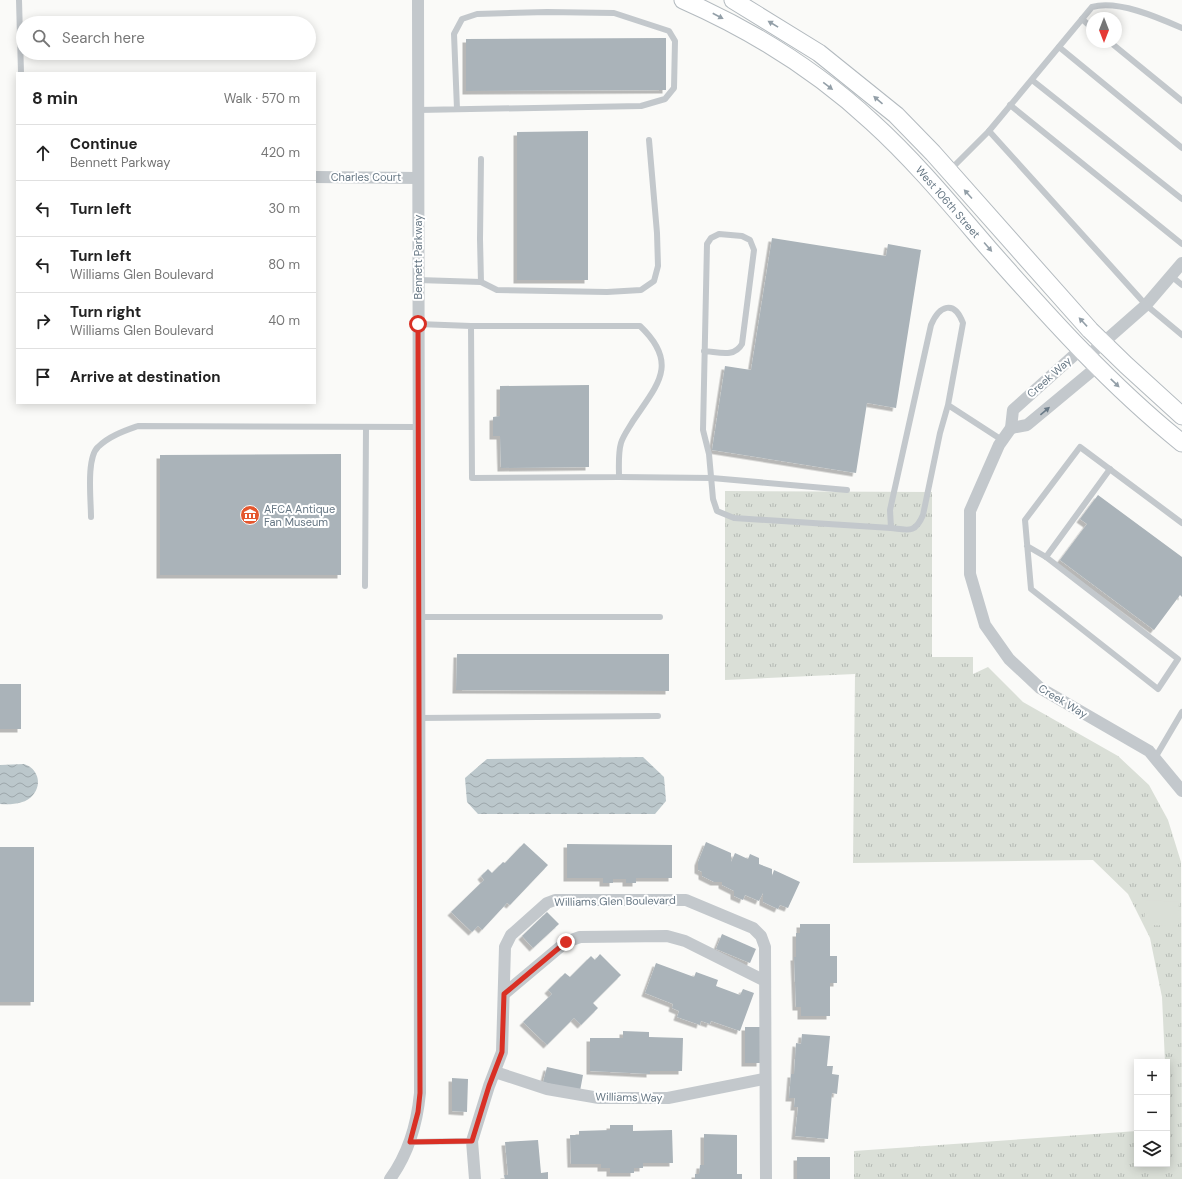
<!DOCTYPE html>
<meta charset="utf-8">
<style>
:root{--surface:#fff;--page:#f6f6f6;--text:#222;--muted:#767676;--line:#e0e0e0}
body{margin:0;font-family:"DM Sans",sans-serif;background:var(--page);color:var(--text)}
.controls{position:absolute;right:12px;bottom:12px;display:grid;overflow:hidden;border-radius:0px;box-shadow:0 2px 10px #0003}
.controls button{width:36px;height:36px;display:grid;place-items:center;padding:0;border:0;border-bottom:1px solid var(--line);background:var(--surface);color:var(--text);font:20px sans-serif}
.compass{position:absolute;left:1086px;top:12px;width:36px;height:36px;border-radius:50%;background:var(--surface);box-shadow:0 2px 10px #0003;rotate:180deg}
.stop{position:absolute;width:12px;height:12px;margin:-9px;border:3px solid #d93025;border-radius:50%;background:#fff}
.stop.end{background:#d93025;border-color:#fff;box-shadow:0 1px 4px #0008}
.list{margin:0;padding:0;list-style:none}
h2{display:flex;justify-content:space-between;align-items:center;height:52px;margin:0;padding:0 16px;font-size:17px}
h2 small{font-size:13px;font-weight:400;color:var(--muted)}
.list li{display:grid;grid-template-columns:26px 1fr auto;gap:12px;align-items:center;box-sizing:border-box;height:56px;padding:0 16px;border-top:1px solid var(--line)}
.list b{display:block;font-size:15px;white-space:nowrap}
.list p{margin:0;font-size:13px;white-space:nowrap;color:var(--muted)}
.list em{font-size:13px;font-style:normal;color:var(--muted)}
.icon{flex:none;width:22px;height:22px;fill:none;stroke:currentColor;stroke-width:2;stroke-linecap:round;stroke-linejoin:round}
.map{position:relative;flex:none;width:1182px;height:1179px;overflow:hidden}
.search{position:absolute;background:var(--surface);box-shadow:0 2px 10px #0003;left:16px;top:16px;width:300px;height:44px;display:flex;align-items:center;gap:10px;box-sizing:border-box;padding:0 14px;border-radius:22px;color:var(--muted);font-size:15px}
.panel{position:absolute;background:var(--surface);box-shadow:0 2px 10px #0003;left:16px;top:72px;width:300px;height:332px;border-radius:0px}
.map>svg:first-child{display:block}
.grass{fill:url(#grass-tufts)}
.garden{fill:#dadfd7}
.water{fill:url(#water-waves)}
.building{fill:#aab3b9;filter:url(#shadow)}
.lines{fill:none;stroke-linecap:round;stroke-linejoin:round}
.secondary-casing{stroke:#b3babf;stroke-width:19}
.lane{stroke:#c3c8cc;stroke-width:6}
.street{stroke:#c3c8cc;stroke-width:12}
.secondary{stroke:#fff;stroke-width:17}
.oneway{fill:#939fa8}
.oneway2{fill:#6a7a87}
.route{stroke:#d93025;stroke-width:5}
.labels{text-anchor:middle;dominant-baseline:central;stroke-width:4;stroke-linejoin:round;paint-order:stroke}
.street-label{font-size:11px;fill:#657683;stroke:#fff}
.poi-label{font-size:11px;fill:#657683;stroke:#fff;text-anchor:start}
</style>
<div class="map">
<svg width="1182" height="1179" viewBox="0 0 1182 1179">
<defs>
<pattern id="grass-tufts" width="24" height="20" patternUnits="userSpaceOnUse"><rect width="24" height="20" fill="#dadfd7"/><path d="M3 7l-1-3M5 7V3M7 7l1-3M15 17l-1-3M17 17v-4M19 17l1-3" fill="none" stroke="#b4b9b4"/></pattern>
<pattern id="water-waves" width="16" height="10" patternUnits="userSpaceOnUse"><rect width="16" height="10" fill="#bbc7cb"/><path d="M0 5q4-4 8 0t8 0" fill="none" stroke="#9ca6aa"/></pattern>
<filter id="shadow"><feDropShadow dx="-3.5" dy="3.5" stdDeviation="0" flood-color="#0004"/></filter>
</defs>
<rect width="100%" height="100%" fill="#fafaf8"/>
<polygon class="grass" points="725,491 932,492 932,657 973,657 973,674 988,667 1023,702 1118,756 1149,785 1168,820 1181,862 1182,1179 854,1179 854,1151 1137,1131 1137,1164 1167,1164 1167,1062 1165,1062 1162,997 1150,938 1128,894 1093,860 853,863 855,674 725,680"/>
<polygon class="garden" points="1146,900 1179,902 1178,926 1144,925"/>
<g class="water">
<polygon points="643,757 664,777 666,801 655,814 478,814 467,802 465,778 487,759"/>
<path d="M24,764c13,4 19,19 9,31 -7,9 -22,10 -33,9v-39z"/>
</g>
<g class="building">
<polygon points="666,38 666,90 466,91 466,39"/>
<polygon points="588,131 588,280 517,280 517,132"/>
<polygon points="772,238 886,256 888,244 921,250 896,408 867,403 856,473 712,450 725,366 751,370"/>
<polygon points="589,385 589,467 501,468 500,436 493,436 493,417 500,416 500,386"/>
<polygon points="341,454 341,575 160,575 160,455"/>
<polygon points="1098,495 1182,557 1182,597 1180,595 1154,630 1060,560 1087,524 1080,519"/>
<polygon points="457,654 669,654 669,691 456,690"/>
<rect x="0" y="684" width="21" height="45"/>
<polygon points="706,842 731,853 731,862 735,853 748,859 750,854 759,858 759,864 772,869 772,876 774,870 800,882 788,908 780,905 778,909 763,902 763,893 759,901 745,895 743,900 734,896 734,891 722,885 722,882 714,882 702,876 702,872 698,870 698,862"/>
<polygon points="524,843 548,865 510,905 507,903 482,930 478,926 472,932 451,912 484,880 481,876 488,869 492,873 503,862 505,863"/>
<polygon points="567,844 672,845 672,878 636,878 636,883 626,883 626,879 613,879 613,883 603,883 603,878 567,878"/>
<rect x="0" y="847" width="34" height="155"/>
<polygon points="547,912 559,924 533,948 522,936"/>
<polygon points="800,924 830,924 830,956 837,956 837,983 830,983 830,1016 801,1016 801,1007 796,1007 794,957 796,957 796,933 800,933"/>
<polygon points="722,934 756,949 750,963 716,949"/>
<polygon points="600,954 621,975 593,1003 598,1008 581,1025 574,1018 547,1045 523,1022 552,994 548,990 565,973 570,977 591,956 595,960"/>
<polygon points="656,963 694,977 696,972 718,980 716,986 740,995 743,989 754,993 740,1031 711,1021 710,1024 701,1021 700,1025 677,1017 679,1011 672,1008 673,1004 645,993"/>
<polygon points="745,1027 761,1027 760,1063 745,1063"/>
<polygon points="623,1031 649,1032 649,1037 683,1038 682,1071 650,1071 650,1074 590,1071 590,1038 623,1038"/>
<polygon points="802,1034 830,1036 827,1066 833,1066 832,1074 839,1075 837,1094 832,1093 828,1139 795,1136 798,1107 794,1107 795,1098 789,1098 791,1074 794,1074 796,1043 801,1044"/>
<polygon points="547,1067 583,1075 580,1091 543,1082"/>
<polygon points="452,1078 468,1079 467,1112 452,1111"/>
<polygon points="610,1125 633,1125 633,1131 672,1130 673,1163 643,1163 643,1168 634,1168 634,1173 610,1173 610,1168 601,1168 601,1164 571,1164 570,1135 579,1135 579,1131 610,1130"/>
<polygon points="704,1134 737,1135 737,1174 742,1174 742,1179 695,1179 695,1174 699,1174 700,1165 704,1165"/>
<polygon points="538,1140 541,1173 548,1172 548,1179 505,1179 504,1175 508,1175 505,1142"/>
<rect x="797" y="1157" width="33" height="22"/>
</g>
<g class="lines">
<defs>
<g id="secondary">
<path d="M683,0c68,30 134,71 189,122 43,39 80,84 117,127 60,68 122,137 193,194"/>
<polyline points="733,0 819,53 896,115 933,153 1090,330 1126,365 1182,416"/>
</g>
</defs>
<use href="#secondary" class="secondary-casing"/>
<g class="lane">
<polyline points="19,0 21,73"/>
<polyline points="1082,19 1092,28"/>
<polyline points="1110,42 1182,101"/>
<polyline points="1059,47 1182,148"/>
<polyline points="1032,80 1182,199"/>
<polyline points="1010,105 1182,244"/>
<polyline points="418,110 641,106 665,99 674,88 675,41 669,31 614,13 547,12 477,14 462,19 454,34 457,109"/>
<polyline points="989,131 1146,305 1182,335"/>
<polyline points="481,159 480,239 481,282"/>
<path d="M950,170l39,-39 103,-124c26,-7 65,10 90,21"/>
<polyline points="1171,276 1182,285"/>
<polyline points="418,280 481,282 497,290 607,292 641,290 654,281 658,266 657,233 649,140"/>
<path d="M418,324l53,2 1,152 147,-1c0,-11 -1,-24 2,-34 2,-7 8,-15 12,-22 24,-36 47,-57 7,-95h-169"/>
<path d="M704,351c15,1 30,7 38,-7l12,-94 -4,-10 -8,-4 -23,-2 -8,4 -4,6 -4,186 6,24 4,45 4,12 17,7 157,10"/>
<path d="M948,405l-8,28 -17,82c-8,19 -15,15 -32,13l-1,-18 41,-185c8,-19 23,-26 32,-2l-15,82 54,35"/>
<polyline points="619,477 712,478 847,490"/>
<path d="M91,517c0,-17 -5,-59 7,-70 11,-11 26,-16 40,-21l280,1"/>
<polyline points="1027,546 1046,557 1178,659 1158,689 1031,589 1025,520 1080,447 1182,523"/>
<polyline points="1046,557 1110,469"/>
<polyline points="365,586 366,427"/>
<polyline points="419,617 660,617"/>
<polyline points="419,718 658,716"/>
<polyline points="1155,758 1182,712"/>
<polyline points="410,1142 472,1141"/>
</g>
<g class="street">
<polyline points="315,177 418,178"/>
<polyline points="1081,349 1013,410 1011,428 999,445 970,511 970,574 985,625 1009,659 1040,688 1149,751 1182,791"/>
<polyline points="1088,356 1146,305 1182,263"/>
<polyline points="1011,428 1027,425 1098,366"/>
<polyline points="504,994 566,942 580,937 667,936 685,941 765,981"/>
<polyline points="495,1072 547,1089 599,1098 668,1098 764,1079"/>
<path d="M390,1179c19,-26 27,-55 30,-86l-2,-1093"/>
<polyline points="475,1179 472,1141 489,1086 502,1052 505,947 511,935 547,903 555,900 686,900 753,928 761,936 765,947 766,1179"/>
</g>
<use href="#secondary" class="secondary"/>
</g>
<defs><path id="oneway-solid" d="M-6-.8H1V-3.2L6.5 0L1 3.2V.8H-6Z"/></defs>
<g class="oneway">
<use href="#oneway-solid" transform="translate(718 16) rotate(28)"/>
<use href="#oneway-solid" transform="translate(773 24) rotate(-149)"/>
<use href="#oneway-solid" transform="translate(828 86) rotate(37)"/>
<use href="#oneway-solid" transform="translate(878 100) rotate(-139)"/>
<use href="#oneway-solid" transform="translate(968 194) rotate(-132)"/>
<use href="#oneway-solid" transform="translate(988 247) rotate(49)"/>
<use href="#oneway-solid" transform="translate(1083 322) rotate(-133)"/>
<use href="#oneway-solid" transform="translate(1115 383) rotate(44)"/>
</g>
<use class="oneway2" href="#oneway-solid" transform="translate(1045 411) rotate(-40)"/>
<g class="lines">
<polyline class="route" points="418,324 420,1093 418,1112 410,1142 472,1141 489,1086 502,1052 504,994 566,942"/>
</g>
<defs>
<symbol id="museum-disc" viewBox="-11 -11 22 22"><circle r="9.5" fill="#e4572e" stroke="#fff"/><path d="M0-6L6-3V-2H-6V-3ZM-5-1h2V3h-2ZM-1-1h2V3h-2ZM3-1h2V3H3ZM-6 4H6V6H-6Z" fill="#fff"/></symbol>
</defs>
<g fill-rule="evenodd">
<use href="#museum-disc" x="239" y="504" width="22" height="22"/>
</g>
<g class="labels">
<g class="street-label">
<text x="366" y="177">Charles Court</text>
<text transform="translate(948 202) rotate(49)">West 106th Street</text>
<text transform="translate(418 257) rotate(-90)">Bennett Parkway</text>
<text transform="translate(1049 377) rotate(-42)">Creek Way</text>
<text transform="translate(1063 701) rotate(31)">Creek Way</text>
<text transform="translate(615 901) rotate(-1)">Williams Glen Boulevard</text>
<text transform="translate(629 1097) rotate(1)">Williams Way</text>
</g>
<g class="poi-label">
<text x="264" y="509">AFCA Antique<tspan x="264" dy="13">Fan Museum</tspan></text>
</g>
</g>
</svg>
<div class="controls">
<button>+</button>
<button>−</button>
<button><svg class="icon" aria-label="layers" viewBox="0 0 24 24"><path d="M12 4l9 5-9 5-9-5zM3 14l9 5 9-5"/></svg></button>
</div>
<svg class="compass" viewBox="-18 -18 36 36"><path d="M0-13l5 13h-10z" fill="#e53935"/><path d="M0 13l5-13h-10z" fill="#767676"/></svg>
<div class="stop" style="left:418px;top:324px"></div>
<div class="stop end" style="left:566px;top:942px"></div>
<div class="search"><svg class="icon" aria-label="search" viewBox="0 0 24 24"><circle cx="10" cy="10" r="6"/><path d="M15 15l6 6"/></svg>Search here</div>
<section class="panel">
<h2>8 min<small>Walk · 570 m</small></h2>
<ul class="list">
<li><svg class="icon" aria-label="ahead" viewBox="0 0 24 24"><path d="M12 20V5M6 11l6-6 6 6"/></svg><div><b>Continue</b><p>Bennett Parkway</p></div><em>420 m</em></li>
<li><svg class="icon" aria-label="left" viewBox="0 0 24 24"><path d="M17 20v-9H6M10 6l-5 5 5 5"/></svg><div><b>Turn left</b></div><em>30 m</em></li>
<li><svg class="icon" aria-label="left" viewBox="0 0 24 24"><path d="M17 20v-9H6M10 6l-5 5 5 5"/></svg><div><b>Turn left</b><p>Williams Glen Boulevard</p></div><em>80 m</em></li>
<li><svg class="icon" aria-label="right" viewBox="0 0 24 24"><path d="M7 20v-9h11M14 6l5 5-5 5"/></svg><div><b>Turn right</b><p>Williams Glen Boulevard</p></div><em>40 m</em></li>
<li><svg class="icon" aria-label="arrive" viewBox="0 0 24 24"><path d="M6 21V4h12l-3 4 3 4H6"/></svg><div><b>Arrive at destination</b></div></li>
</ul>
</section>
</div>
